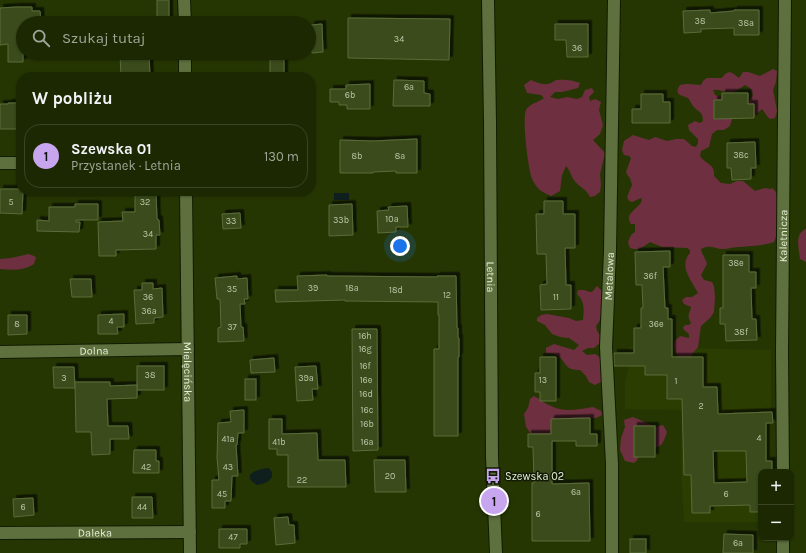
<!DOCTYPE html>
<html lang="pl">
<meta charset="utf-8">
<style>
:root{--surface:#1c2802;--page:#293411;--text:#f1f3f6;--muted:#a0a699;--line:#3a4424;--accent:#c8a5ef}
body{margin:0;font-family:Karla,sans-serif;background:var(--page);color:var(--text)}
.controls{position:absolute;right:12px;bottom:12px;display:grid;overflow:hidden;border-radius:8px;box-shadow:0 1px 3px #0004}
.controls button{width:36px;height:36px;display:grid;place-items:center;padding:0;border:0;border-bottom:1px solid var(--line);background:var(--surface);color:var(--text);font:20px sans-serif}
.you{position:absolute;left:400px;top:246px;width:14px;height:14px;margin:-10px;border:3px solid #fff;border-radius:50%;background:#1a73e8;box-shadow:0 0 0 6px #1a73e833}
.badge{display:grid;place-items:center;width:26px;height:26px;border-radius:50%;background:var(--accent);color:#111;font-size:13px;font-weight:700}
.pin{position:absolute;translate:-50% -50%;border:2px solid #fff;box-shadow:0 1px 4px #0006}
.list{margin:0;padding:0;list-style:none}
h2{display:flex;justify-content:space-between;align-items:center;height:52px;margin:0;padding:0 16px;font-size:17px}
h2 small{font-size:13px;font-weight:400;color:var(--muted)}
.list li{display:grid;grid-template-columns:26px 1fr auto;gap:12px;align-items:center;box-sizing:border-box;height:64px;margin:0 8px 8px;padding:0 8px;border:1px solid var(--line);border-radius:16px}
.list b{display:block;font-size:15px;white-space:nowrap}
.list p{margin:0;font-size:13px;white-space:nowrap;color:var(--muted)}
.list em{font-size:13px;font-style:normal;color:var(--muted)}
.icon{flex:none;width:22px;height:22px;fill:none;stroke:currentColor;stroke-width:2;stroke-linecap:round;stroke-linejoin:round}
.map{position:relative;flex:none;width:806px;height:553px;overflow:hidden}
.search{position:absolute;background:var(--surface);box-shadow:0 1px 3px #0004;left:16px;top:16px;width:300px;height:44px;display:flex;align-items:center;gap:10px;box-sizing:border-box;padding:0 14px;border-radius:22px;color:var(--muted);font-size:15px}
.panel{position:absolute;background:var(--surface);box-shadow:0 1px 3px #0004;left:16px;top:72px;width:300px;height:124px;border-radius:16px}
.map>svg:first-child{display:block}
.built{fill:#2b3d00}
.green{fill:#6e3040}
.water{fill:#0e1f1d}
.building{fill:#3a4b1a;stroke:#5a6c3b;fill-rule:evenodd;filter:url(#shadow)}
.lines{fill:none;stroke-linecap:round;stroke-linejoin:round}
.street-casing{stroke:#111c00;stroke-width:14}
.street{stroke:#5d703e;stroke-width:12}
.labels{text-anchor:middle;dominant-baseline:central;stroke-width:3;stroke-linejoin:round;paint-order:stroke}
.number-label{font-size:9px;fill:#bac6a6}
.street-label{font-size:11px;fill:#e4efd4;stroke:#131b07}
.poi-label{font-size:11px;fill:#e4efd4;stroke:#131b07;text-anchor:start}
</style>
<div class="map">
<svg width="806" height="553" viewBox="0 0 806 553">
<defs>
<filter id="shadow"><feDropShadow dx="3.5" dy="-3.5" stdDeviation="0" flood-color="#0009"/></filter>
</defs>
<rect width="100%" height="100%" fill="#263603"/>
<polygon class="built" points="629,347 771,350 771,472 761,472 761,522 684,522 681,473 682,410 625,409 625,383 628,370"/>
<g class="green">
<path d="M773,69l4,2 -1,11 -3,8 4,21 -2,7 -5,1c-4,-3 -5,-7 -8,-10l-8,7 -9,-9 8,-12 -3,-7 -5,-3c-3,2 -8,6 -12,7 -7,1 -13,-3 -20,-2l2,5 9,3 9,18 -3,10 -6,4h-7l-5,4 -3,13 -8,4 -1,5c6,9 15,7 14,20l7,7 9,1 7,-3h6l12,10 10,-3 5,1 2,-1 4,4 2,9 -1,33 -3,8c-13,4 -22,4 -35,5 -5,0 -11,2 -16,2 -9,0 -13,-5 -22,0 1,6 5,10 6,15l-6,11 3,5 8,2 2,4 1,11 -1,15 -4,6 -9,8 -3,21 -5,6 -4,9 -7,1c-3,-5 -11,-16 -7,-22 0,-1 5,-4 5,-5l9,2v-4l-5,-4 -1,-3 3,-2h3l2,-2c-5,-8 -1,-9 0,-16l-7,-3 -2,-4 4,-3h6l6,-4c-6,-12 -20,-27 -8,-40v-3l-3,-2 -25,-1 -12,-5c-7,5 -12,9 -20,6l-2,-6 3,-7 4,-3v-8h-4c-6,-9 2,-12 7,-18 1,0 4,-5 4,-6l-1,-2 -9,4 -3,-1 -2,-4 5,-12 -2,-7 -2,-2 -2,-4 5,-14 -2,-2 -5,-1 -2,-5 2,-9 9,-6 16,5 6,-3 12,4 9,-2h8l8,7 4,1 2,-4v-4l-9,-9 -1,-5 7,-4 5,2 3,-2c0,-10 -5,-9 -9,-14 -3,-3 -4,-7 -6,-9 -8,-3 -14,-4 -8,-13 8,-2 14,0 21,0l2,-4 4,-3h15c7,-9 9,-6 17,0l4,-6h5l12,4z"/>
<path d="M531,80c5,2 11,5 16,4 4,0 6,-3 10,-4 7,-1 16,0 23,3l-2,5 -16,4h-7l-5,5 8,2 9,-2 10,2 5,-2 3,-7 7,-2 2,4 -5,5 1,4 5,-2 6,3 -2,8 4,15 -3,9 -7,6 12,13 -5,21 1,11 -1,7 -5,4 -5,1c-4,-9 -12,-10 -16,-17 -4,-6 -3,-8 -8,-14l-4,9 -2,16 -9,5c-9,-4 -13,-6 -18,-15 -5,-9 -11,-63 -7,-71 3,-6 13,-8 18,-12l-3,-3 -14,-2 -3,-8z"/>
<path d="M806,229v33l-6,-3c-1,-11 -6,-25 6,-30z"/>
<path d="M29,254l7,3 -2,7c-11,7 -21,6 -34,5v-10l11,-1z"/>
<path d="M597,286l5,5 -1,14 1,5 -2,10 -4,6 1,5 3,4 1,7 -7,6h-6l-6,3 5,4 8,-1 6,4c-1,8 0,15 0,24l-6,3 -6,-3 -3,-6 -6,-6c-18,0 -12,-9 -24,-15 -3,-2 -6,-2 -10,-2v-5l8,-4 20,6 5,-5 -10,-7 -9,-1 -8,-3 -7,-9 -8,-4v-3l4,-3 6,-1 22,4 7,3 7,-1c1,-10 2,-19 -6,-26l1,-4h6l6,2h2z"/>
<path d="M534,396c6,3 11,8 17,10 13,7 28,3 42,1l8,4 1,4 -6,3 -35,1 -6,3 -2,14 -21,-1 -6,-8 -2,-13 4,-6 2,-9z"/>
<path d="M633,417l23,10 7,-2 4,7c-6,18 -7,15 -24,15 -4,7 -3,11 -9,16l-9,-2 -5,-11 1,-12 4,-11 -1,-7z"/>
</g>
<g class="water">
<rect x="334" y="193" width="15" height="7"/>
<path d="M268,468c4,2 4,5 4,9 -4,6 -9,7 -15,8 -17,-10 0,-16 11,-17z"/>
</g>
<g class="building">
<rect x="157" y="0" width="12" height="23"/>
<polygon points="17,7 32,7 32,11 40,11 41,23 23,23 23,62 8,62 8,44 0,45 0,8"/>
<polygon points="710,10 710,13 734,11 734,10 759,10 759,35 734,35 734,28 701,29 701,32 684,33 683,11"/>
<polygon points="348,18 450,19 449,60 348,58"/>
<polygon points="322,24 323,52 312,53 311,25"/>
<polygon points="555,24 588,24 588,57 567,57 566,40 555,40"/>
<polygon points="120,53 149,53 150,77 121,77"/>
<rect x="270" y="59" width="14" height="18"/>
<polygon points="394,80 424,81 424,93 430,94 430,106 393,106"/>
<polygon points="370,84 370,109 347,109 347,105 339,105 339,102 330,102 330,89 346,89 346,85"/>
<polygon points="722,93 748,93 748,104 754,104 754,118 714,119 714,100 722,100"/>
<polygon points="641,94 663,94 663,102 670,102 670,123 632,123 632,109 641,109"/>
<polygon points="8,103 21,103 21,129 0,129 0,104 8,104"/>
<polygon points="417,139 417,173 396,173 396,171 373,172 373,173 340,173 340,140 373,141"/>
<polygon points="755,142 756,168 751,168 751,179 732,180 731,168 727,168 727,143"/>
<polygon points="0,189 21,189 21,191 23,191 22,214 0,213"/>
<polygon points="156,192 157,219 159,220 160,235 156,235 156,249 116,250 116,256 99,256 98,222 123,221 122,212 135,212 135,193"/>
<polygon points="544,201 563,201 563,214 575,214 575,248 565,248 566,285 571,285 571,309 541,310 540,285 547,284 546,254 537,254 536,214 544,214"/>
<polygon points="75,204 98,204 98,220 76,220 76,222 80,222 79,232 37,231 37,220 49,221 49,207 75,207"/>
<polygon points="352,204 353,235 329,236 329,205"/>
<polygon points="407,206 408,227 396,227 396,232 378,233 377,211 389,210 388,207"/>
<polygon points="240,213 241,228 223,229 222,214"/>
<path d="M670,251v16h-7l2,41h3v11h4v38h31v30h14l1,27 54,-2 1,11h-7v38h6v11h-11v40h-11v-7l-40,1v7h-18l-1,-38h-7l-2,-76h-15v-24h-22v-9h-31v-13h20v-25h7v-20h2l-1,-23h-6l-1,-33zM713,451h33l1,31 -33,1z"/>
<polygon points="723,255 749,255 749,272 756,272 756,288 751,288 752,319 756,319 757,340 726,341 725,324 720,324 720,308 723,308"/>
<polygon points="327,275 327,276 437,277 437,276 456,276 457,328 458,328 458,338 459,338 459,357 458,357 458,436 434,436 434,349 439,349 439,315 438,315 438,302 345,301 345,300 276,302 275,290 298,290 297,276"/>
<polygon points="237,276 237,279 247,278 248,299 244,299 245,304 240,304 241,327 243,327 244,341 218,342 218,328 221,327 220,299 217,299 215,278"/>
<polygon points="70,279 91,279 92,297 72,297"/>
<polygon points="142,283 153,283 153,289 162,288 163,317 154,318 154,323 136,324 134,290 142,290"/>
<polygon points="124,314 124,327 117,327 118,334 98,334 98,315"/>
<polygon points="8,315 27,315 27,334 8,335"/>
<polygon points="352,329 377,329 378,450 353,451"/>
<polygon points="540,357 556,357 556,401 540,401 540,392 535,392 535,373 540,373"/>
<polygon points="274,358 275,372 251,373 250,360"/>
<rect x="137" y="366" width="27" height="24"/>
<polygon points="316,366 318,389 312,389 313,400 297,401 295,367"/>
<polygon points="53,367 74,367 75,388 54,388"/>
<rect x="245" y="379" width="11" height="21"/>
<polygon points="75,382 110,382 110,386 137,385 137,398 107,399 108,426 128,426 129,439 110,439 110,454 92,455 91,432 76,432"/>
<polygon points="244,410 244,433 238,433 237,445 236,445 238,476 232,476 231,501 225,501 225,508 212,508 212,480 219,480 217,458 218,423 231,422 230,411"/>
<polygon points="590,418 590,434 597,434 597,446 576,446 576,441 552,441 552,484 589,483 590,541 532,541 532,483 534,483 533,447 528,447 528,434 551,434 551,419"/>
<polygon points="269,419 282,419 282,434 317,433 318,460 345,460 346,487 288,487 288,455 277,455 277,449 269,449"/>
<rect x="634" y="426" width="21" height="31"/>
<polygon points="134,450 156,450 156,461 159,461 159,473 133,473"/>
<polygon points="374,460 405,460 406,492 375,492"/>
<polygon points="132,497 152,497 153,518 132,518"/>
<polygon points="33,498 34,515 14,517 13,499"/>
<polygon points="288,517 289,525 294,525 295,543 276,545 274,518"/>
<polygon points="219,529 247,529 247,544 240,544 240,548 219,548"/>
<polygon points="724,534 753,535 753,553 723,553"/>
<rect x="630" y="539" width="16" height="14"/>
</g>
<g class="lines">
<defs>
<g id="street">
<polyline points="184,0 185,23"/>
<path id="s1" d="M488,0l2,122 2,335 4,96"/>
<polyline points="185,53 185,77"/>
<polyline points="0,163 21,163"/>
<path id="s2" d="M186,191l4,362"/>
<path id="s3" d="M0,352l188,-3"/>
<path id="s4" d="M783,472l-1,-120 3,-352"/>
<path id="s5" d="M0,533l190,-1"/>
<polyline points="783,538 783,553"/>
<path id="s6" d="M612,553v-89l-6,-117 4,-96 4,-251"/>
</g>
</defs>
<use href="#street" class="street-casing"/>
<use href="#street" class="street"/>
</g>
<defs>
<symbol id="bus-bare" viewBox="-9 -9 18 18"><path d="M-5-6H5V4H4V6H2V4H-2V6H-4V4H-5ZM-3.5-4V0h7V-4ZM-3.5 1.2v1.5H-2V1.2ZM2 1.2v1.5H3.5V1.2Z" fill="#c8a5ef" stroke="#131b07" stroke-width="2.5" paint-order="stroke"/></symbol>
</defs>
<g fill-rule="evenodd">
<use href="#bus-bare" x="482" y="465" width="22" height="22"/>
</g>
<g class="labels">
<g class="number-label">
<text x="700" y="21">38</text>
<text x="746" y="23">38a</text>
<text x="399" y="39">34</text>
<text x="577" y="48">36</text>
<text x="409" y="87">6a</text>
<text x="350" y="95">6b</text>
<text x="741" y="155">38c</text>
<text x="357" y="156">8b</text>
<text x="400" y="156">8a</text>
<text x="11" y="202">5</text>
<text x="145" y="202">32</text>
<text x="392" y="219">10a</text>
<text x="341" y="220">33b</text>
<text x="231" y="221">33</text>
<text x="148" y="234">34</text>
<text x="736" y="263">38e</text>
<text x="650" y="276">36f</text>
<text x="313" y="288">39</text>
<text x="352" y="288">18a</text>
<text x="232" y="289">35</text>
<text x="396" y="290">18d</text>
<text x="447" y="295">12</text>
<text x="148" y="297">36</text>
<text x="556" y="297">11</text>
<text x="149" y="311">36a</text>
<text x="111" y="321">4</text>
<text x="17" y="324">8</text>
<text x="656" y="324">36e</text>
<text x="232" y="327">37</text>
<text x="741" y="332">38f</text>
<text x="365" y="336">16h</text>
<text x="365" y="349">16g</text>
<text x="365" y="366">16f</text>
<text x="150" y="375">38</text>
<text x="64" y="378">3</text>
<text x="306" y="378">39a</text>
<text x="366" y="380">16e</text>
<text x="543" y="380">13</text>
<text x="676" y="381">1</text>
<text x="366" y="394">16d</text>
<text x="701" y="406">2</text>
<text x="367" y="410">16c</text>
<text x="367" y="424">16b</text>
<text x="759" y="438">4</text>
<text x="228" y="439">41a</text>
<text x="279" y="442">41b</text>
<text x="367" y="442">16a</text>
<text x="146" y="467">42</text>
<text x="228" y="467">43</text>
<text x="390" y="476">20</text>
<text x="302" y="480">22</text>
<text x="576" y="492">6a</text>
<text x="222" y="494">45</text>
<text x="726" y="494">6</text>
<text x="23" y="507">6</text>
<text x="142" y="507">44</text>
<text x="538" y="514">6</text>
<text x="233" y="537">47</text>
<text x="738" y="543">6a</text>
</g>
<g class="street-label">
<text stroke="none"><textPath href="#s4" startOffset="236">Kaletnicza</textPath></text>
<text stroke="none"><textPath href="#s1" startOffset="277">Letnia</textPath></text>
<text stroke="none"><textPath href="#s6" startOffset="277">Metalowa</textPath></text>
<text stroke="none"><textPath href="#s3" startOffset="94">Dolna</textPath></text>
<text stroke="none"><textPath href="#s2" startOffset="181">Mielęcińska</textPath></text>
<text stroke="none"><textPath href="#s5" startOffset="95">Daleka</textPath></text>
</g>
<g class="poi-label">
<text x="505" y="476">Szewska 02</text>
</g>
</g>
</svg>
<div class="controls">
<button>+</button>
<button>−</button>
</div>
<div class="you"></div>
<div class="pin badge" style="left:494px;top:501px">1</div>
<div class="search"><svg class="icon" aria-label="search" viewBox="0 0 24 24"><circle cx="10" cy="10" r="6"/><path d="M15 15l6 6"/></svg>Szukaj tutaj</div>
<section class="panel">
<h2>W pobliżu<small></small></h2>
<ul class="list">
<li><span class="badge">1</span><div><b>Szewska 01</b><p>Przystanek · Letnia</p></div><em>130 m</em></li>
</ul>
</section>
</div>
